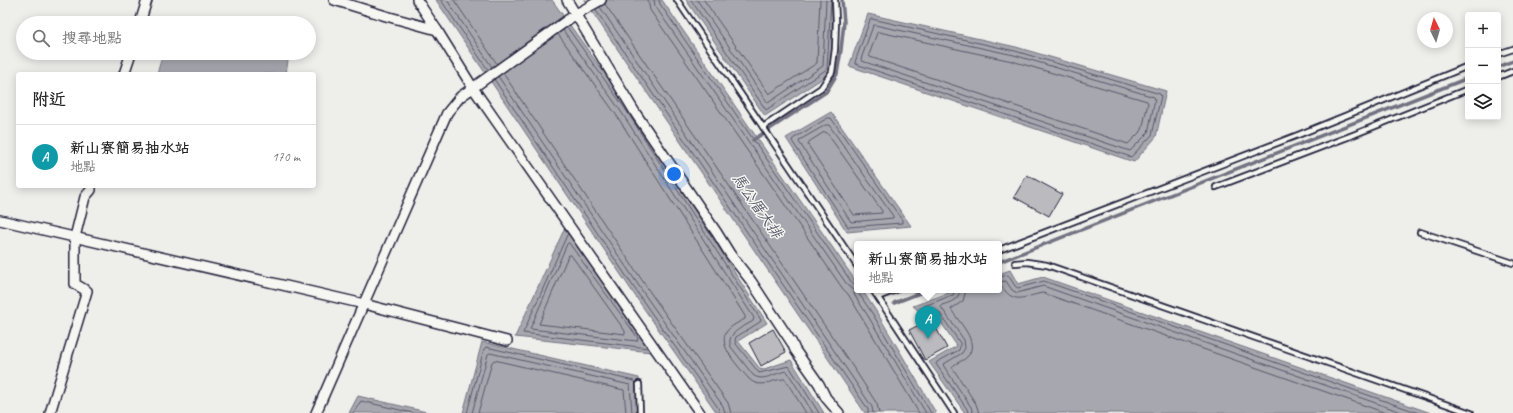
<!DOCTYPE html>
<html lang="zh-TW">
<meta charset="utf-8">
<style>
:root{--surface:#fff;--page:#f6f6f6;--text:#222;--muted:#767676;--line:#e0e0e0;--accent:#b45309}
body{margin:0;font-family:Caveat,"LXGW WenKai TC",sans-serif;background:var(--page);color:var(--text)}
.controls{position:absolute;right:12px;top:12px;display:grid;overflow:hidden;border-radius:4px;box-shadow:0 2px 10px #0003}
.controls button{width:36px;height:36px;display:grid;place-items:center;padding:0;border:0;border-bottom:1px solid var(--line);background:var(--surface);color:var(--text);font:20px sans-serif}
.compass{position:absolute;left:1417px;top:12px;width:36px;height:36px;border-radius:50%;background:var(--surface);box-shadow:0 2px 10px #0003;rotate:355deg}
.you{position:absolute;left:674px;top:174px;width:14px;height:14px;margin:-10px;border:3px solid #fff;border-radius:50%;background:#1a73e8;box-shadow:0 0 0 6px #1a73e833}
.badge{display:grid;place-items:center;width:26px;height:26px;border-radius:50%;background:var(--accent);color:#fff;font-size:13px;font-weight:700}
.pin{position:absolute;translate:-50% -33px;filter:drop-shadow(0 1px 2px #0008)}
.pin::after{content:'';position:absolute;top:21px;width:14px;height:12px;background:inherit;clip-path:polygon(0 0,100% 0,50% 100%)}
.popup{position:absolute;left:854px;top:241px;width:148px;height:52px;box-sizing:border-box;display:grid;place-content:center;border-radius:4px;background:var(--surface);filter:drop-shadow(0 1px 3px #0005);font-size:13px;white-space:nowrap;color:var(--muted)}
.popup b{font-size:15px;color:var(--text)}
.popup::after{content:'';position:absolute;left:50%;top:100%;margin-left:-8px;border:8px solid transparent;border-top-color:var(--surface)}
.list{margin:0;padding:0;list-style:none}
h2{display:flex;justify-content:space-between;align-items:center;height:52px;margin:0;padding:0 16px;font-size:17px}
h2 small{font-size:13px;font-weight:400;color:var(--muted)}
.list li{display:grid;grid-template-columns:26px 1fr auto;gap:12px;align-items:center;box-sizing:border-box;height:64px;padding:0 16px;border-top:1px solid var(--line)}
.list b{display:block;font-size:15px;white-space:nowrap}
.list p{margin:0;font-size:13px;white-space:nowrap;color:var(--muted)}
.list em{font-size:13px;font-style:normal;color:var(--muted)}
.icon{flex:none;width:22px;height:22px;fill:none;stroke:currentColor;stroke-width:2;stroke-linecap:round;stroke-linejoin:round}
.map{position:relative;flex:none;width:1513px;height:413px;overflow:hidden}
.search{position:absolute;background:var(--surface);box-shadow:0 2px 10px #0003;left:16px;top:16px;width:300px;height:44px;display:flex;align-items:center;gap:10px;box-sizing:border-box;padding:0 14px;border-radius:22px;color:var(--muted);font-size:15px}
.panel{position:absolute;background:var(--surface);box-shadow:0 2px 10px #0003;left:16px;top:72px;width:300px;height:116px;border-radius:4px}
.map>svg:first-child{display:block}
.water{fill:#a7a7af;stroke:#727281}
.lines{fill:none;stroke-linecap:round;stroke-linejoin:round}
.shore{stroke:#575769;stroke-width:1}
.stream{stroke:#727281;stroke-width:3.5}
.building{fill:#bbbbbf;stroke:#22223b}
.lane-casing{stroke:#22223b;stroke-width:8}
.street-casing{stroke:#22223b;stroke-width:12}
.lane{stroke:#f6f6f2;stroke-width:4.5}
.street{stroke:#f6f6f2;stroke-width:9}
.labels{text-anchor:middle;dominant-baseline:central;stroke-width:3;stroke-linejoin:round;paint-order:stroke}
.water-label{font-size:15px;font-style:italic;fill:#575769;stroke:#f6f6f2}
</style>
<div class="map">
<svg width="1513" height="413" viewBox="0 0 1513 413">
<rect width="100%" height="100%" fill="#eeeeeb"/>
<filter id="ink" filterUnits="userSpaceOnUse"><feTurbulence type="fractalNoise" baseFrequency=".025" numOctaves="2"/><feDisplacementMap in="SourceGraphic" scale="8" xChannelSelector="R" yChannelSelector="G"/><feConvolveMatrix kernelMatrix="1 2 1 2 8 2 1 2 1" color-interpolation-filters="sRGB"/></filter>
<g filter="url(#ink)">
<g class="water">
<polygon points="436,0 552,0 627,105 767,323 738,341 761,370 791,360 824,413 717,413 640,303"/>
<polygon points="584,0 662,0 857,283 857,290 862,290 876,311 936,413 865,413"/>
<polygon points="686,0 833,0 835,1 832,72 765,116"/>
<polygon points="868,14 1016,47 1166,91 1156,137 1134,162 849,66"/>
<polygon points="163,53 289,53 286,74 157,74"/>
<polygon points="831,112 911,226 847,232 786,138"/>
<polygon points="567,223 660,353 515,337"/>
<polygon points="1010,270 1018,284 1043,277 1431,413 965,413 929,362 957,346 936,315 926,317 913,306 956,290 999,290 999,274"/>
<polygon points="482,342 639,378 641,413 463,413"/>
<polygon points="358,396 431,413 349,413"/>
</g>
<g class="lines">
<g class="shore">
<polyline points="441,0 488,70"/>
<polyline points="447,0 492,67"/>
<polyline points="454,0 497,64"/>
<polyline points="648,0 650,10 843,289 848,294 919,413"/>
<polyline points="654,0 655,6 848,286 853,290 855,296 868,316 926,413"/>
<polyline points="659,0 660,4 852,283 857,285"/>
<polyline points="691,0 766,110 827,69 831,0"/>
<polyline points="697,0 768,103 823,66 826,0"/>
<polyline points="704,0 769,94 817,63 820,0"/>
<polyline points="605,4 857,373 877,404 879,413"/>
<polyline points="600,7 852,377 872,407 873,413"/>
<polyline points="595,9 848,380 868,409 868,413"/>
<polygon points="872,19 1015,51 1160,94 1161,96 1152,135 1131,157 856,64 855,62 870,20"/>
<polygon points="875,25 1014,55 1154,97 1155,99 1148,133 1130,151 862,61 861,59 873,26"/>
<polyline points="567,27 624,107 761,320 760,322 736,337 735,340 736,344 759,373 789,366 819,413"/>
<path d="M563,30l57,80 134,208 -1,3c-9,6 -28,12 -22,26l22,28c10,8 23,-3 34,-4l26,42"/>
<polygon points="879,32 1012,61 1147,101 1148,103 1142,130 1128,144 870,57 869,55 877,33"/>
<path d="M558,34l57,79 130,203v3c-6,3 -14,7 -18,12 -11,14 13,37 22,48 12,11 22,0 36,0l21,34"/>
<polyline points="503,73 652,295 728,403 731,413"/>
<polyline points="498,76 647,298 723,406 725,413"/>
<polyline points="494,79 643,301 719,409 720,413"/>
<polygon points="828,118 831,118 902,220 902,223 848,227 792,141 793,139"/>
<polygon points="826,125 829,125 893,216 893,218 851,222 799,142 800,140"/>
<polygon points="825,132 827,133 882,211 882,213 854,215 808,145 809,142"/>
<polyline points="568,233 523,333 648,348"/>
<polygon points="569,243 638,338 637,341 530,329 567,244"/>
<polygon points="571,255 625,331 625,334 539,324 568,256"/>
<polyline points="999,277 1008,275 1015,286 1018,288 1044,281 1419,413"/>
<polyline points="999,282 1006,281 1012,290 1017,293 1043,286 1404,413"/>
<path d="M999,288h4c12,18 24,7 40,5l343,120"/>
<polyline points="859,290 859,294 872,313 931,413"/>
<polyline points="955,290 953,295 924,306 923,308 927,312 935,311 939,312 960,343 960,347 959,350 937,362 936,364 967,409 968,413"/>
<path d="M960,290c-1,10 -9,12 -18,15l-1,2 23,33 1,8 -3,5 -18,11 -1,1 28,42 2,6"/>
<path d="M966,290l-3,11 -12,8c7,13 30,33 16,48 -4,4 -12,6 -15,10l24,37 3,9"/>
<polyline points="353,413 361,401 413,413"/>
<polyline points="467,413 484,349 486,347 634,381 636,383 636,390"/>
<polyline points="472,413 488,354 490,353 630,385 632,413"/>
<polyline points="478,413 492,362 494,360 624,390 626,413"/>
</g>
<g class="stream">
<polyline points="1498,67 1513,61"/>
<polyline points="753,140 826,92 837,74 841,50 844,22 842,0"/>
<polyline points="999,262 1468,78"/>
<polyline points="894,303 927,290"/>
</g>
</g>
<g class="building">
<polygon points="1027,175 1062,194 1049,216 1014,197"/>
<polygon points="931,319 947,348 925,360 909,330"/>
<polygon points="773,329 786,352 761,366 749,343"/>
</g>
<g class="lines">
<defs>
<g id="lane">
<polyline points="677,0 857,266"/>
<polyline points="1498,54 1513,49"/>
<polyline points="1498,77 1513,71"/>
<polyline points="763,127 821,88 832,72 835,49 836,21 835,0"/>
<polyline points="1216,187 1353,135 1468,89"/>
<polyline points="1420,232 1513,263"/>
<polyline points="999,250 1298,135 1468,66"/>
<polyline points="1015,263 1027,262 1047,265 1471,413"/>
<polyline points="873,290 954,413"/>
<polyline points="878,297 896,290"/>
<polyline points="639,384 640,413"/>
</g>
<g id="street">
<polyline points="334,0 386,16 437,30"/>
<polyline points="417,0 437,30 473,88 700,413"/>
<polyline points="567,0 636,114 717,233 730,254 751,281 792,343 795,350 819,384 826,398 839,413"/>
<polyline points="140,23 147,0"/>
<polyline points="124,74 131,53"/>
<polyline points="0,220 364,304 507,341"/>
<polyline points="50,413 87,291 75,284 75,237 85,197 91,190 91,186"/>
<polyline points="316,413 447,113 460,97 576,14 601,0"/>
</g>
</defs>
<use href="#lane" class="lane-casing"/>
<use href="#street" class="street-casing"/>
<use href="#lane" class="lane"/>
<use href="#street" class="street"/>
</g>
</g>
<g class="labels">
<g class="water-label">
<text transform="translate(757 206) rotate(55)">馬公厝大排</text>
</g>
</g>
</svg>
<div class="controls">
<button>+</button>
<button>−</button>
<button><svg class="icon" aria-label="layers" viewBox="0 0 24 24"><path d="M12 4l9 5-9 5-9-5zM3 14l9 5 9-5"/></svg></button>
</div>
<svg class="compass" viewBox="-18 -18 36 36"><path d="M0-13l5 13h-10z" fill="#e53935"/><path d="M0 13l5-13h-10z" fill="#767676"/></svg>
<div class="you"></div>
<div class="pin badge" style="left:928px;top:339px;background:#0f9aa8">A</div>
<div class="popup"><b>新山寮簡易抽水站</b>地點</div>
<div class="search"><svg class="icon" aria-label="search" viewBox="0 0 24 24"><circle cx="10" cy="10" r="6"/><path d="M15 15l6 6"/></svg>搜尋地點</div>
<section class="panel">
<h2>附近<small></small></h2>
<ul class="list">
<li><span class="badge" style="background:#0f9aa8">A</span><div><b>新山寮簡易抽水站</b><p>地點</p></div><em>170 m</em></li>
</ul>
</section>
</div>
